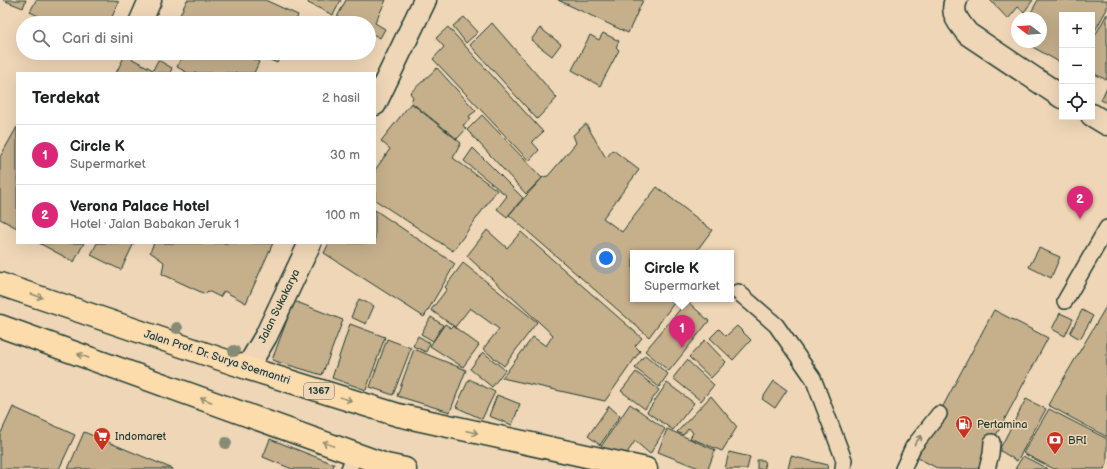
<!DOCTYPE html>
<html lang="id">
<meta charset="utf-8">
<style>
:root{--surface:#fff;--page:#f6f6f6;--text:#202124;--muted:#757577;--line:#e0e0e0;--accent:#db2777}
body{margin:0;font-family:"Balsamiq Sans",sans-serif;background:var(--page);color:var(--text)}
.controls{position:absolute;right:12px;top:12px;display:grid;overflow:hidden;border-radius:0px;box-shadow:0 4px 16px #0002}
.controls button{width:36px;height:36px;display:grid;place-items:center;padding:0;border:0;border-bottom:1px solid var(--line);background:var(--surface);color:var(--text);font:20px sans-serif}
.compass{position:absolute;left:1011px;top:12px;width:36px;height:36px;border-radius:50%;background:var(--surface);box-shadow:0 4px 16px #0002;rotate:287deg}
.you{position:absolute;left:606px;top:258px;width:14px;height:14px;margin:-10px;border:3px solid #fff;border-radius:50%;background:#1a73e8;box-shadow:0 0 0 6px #1a73e833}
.badge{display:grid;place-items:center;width:26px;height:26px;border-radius:50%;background:var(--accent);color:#fff;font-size:13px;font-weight:700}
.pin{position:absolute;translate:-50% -33px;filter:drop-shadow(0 1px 2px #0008)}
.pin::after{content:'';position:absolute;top:21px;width:14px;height:12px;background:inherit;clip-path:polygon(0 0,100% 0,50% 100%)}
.popup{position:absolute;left:630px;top:250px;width:104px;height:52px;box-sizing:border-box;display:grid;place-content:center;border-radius:0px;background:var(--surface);filter:drop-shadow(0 1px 3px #0005);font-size:13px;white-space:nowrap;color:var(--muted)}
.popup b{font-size:15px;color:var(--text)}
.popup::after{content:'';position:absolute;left:50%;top:100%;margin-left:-8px;border:8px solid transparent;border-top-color:var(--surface)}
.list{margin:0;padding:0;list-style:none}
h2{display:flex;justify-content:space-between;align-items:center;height:52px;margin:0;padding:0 16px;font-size:17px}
h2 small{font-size:13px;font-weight:400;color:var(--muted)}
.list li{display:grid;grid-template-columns:26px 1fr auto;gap:12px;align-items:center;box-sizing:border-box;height:60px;padding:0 16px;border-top:1px solid var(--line)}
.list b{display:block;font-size:15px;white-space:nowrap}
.list p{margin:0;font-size:13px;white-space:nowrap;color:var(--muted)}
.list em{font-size:13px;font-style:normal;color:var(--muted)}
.icon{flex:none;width:22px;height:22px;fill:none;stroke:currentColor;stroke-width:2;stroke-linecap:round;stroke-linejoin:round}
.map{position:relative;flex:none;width:1107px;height:469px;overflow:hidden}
.search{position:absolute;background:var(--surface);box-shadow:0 4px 16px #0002;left:16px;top:16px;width:360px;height:44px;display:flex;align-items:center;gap:10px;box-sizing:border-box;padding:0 14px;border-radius:22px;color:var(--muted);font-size:15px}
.panel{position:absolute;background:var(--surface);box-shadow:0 4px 16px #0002;left:16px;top:72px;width:360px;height:172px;border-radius:0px}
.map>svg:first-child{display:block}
.building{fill:#c6b08c;stroke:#1f3d34}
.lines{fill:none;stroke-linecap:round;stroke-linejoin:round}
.lane-casing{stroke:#1f3d34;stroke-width:18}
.street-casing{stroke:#1f3d34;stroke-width:25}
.primary-casing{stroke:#1f3d34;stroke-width:25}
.lane{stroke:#efd6b7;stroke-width:15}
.street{stroke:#efd6b7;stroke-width:22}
.primary{stroke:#fddcac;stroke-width:22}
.tree{fill:#858b74}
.oneway{stroke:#8e8c70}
.oneway2{stroke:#7d826f}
.labels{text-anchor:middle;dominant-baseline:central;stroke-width:3;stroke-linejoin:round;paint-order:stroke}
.shield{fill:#efd6b7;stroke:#5d6b5b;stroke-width:1}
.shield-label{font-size:10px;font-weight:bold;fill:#1f3d34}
.street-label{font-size:11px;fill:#1f3d34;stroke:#efd6b7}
.poi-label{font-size:11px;fill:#1f3d34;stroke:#efd6b7;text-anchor:start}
</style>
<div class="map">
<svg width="1107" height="469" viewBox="0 0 1107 469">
<rect width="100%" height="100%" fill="#efd6b7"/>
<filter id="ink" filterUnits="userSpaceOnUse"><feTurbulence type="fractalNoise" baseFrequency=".025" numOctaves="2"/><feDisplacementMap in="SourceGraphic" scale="8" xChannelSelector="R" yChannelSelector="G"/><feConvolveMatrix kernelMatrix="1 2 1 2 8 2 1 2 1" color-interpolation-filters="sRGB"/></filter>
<g filter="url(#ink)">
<g class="building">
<polygon points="3,0 26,0 23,8"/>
<polygon points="36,0 114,0 119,2 109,23 53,23 30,12"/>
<polygon points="187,0 265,0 298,15 295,23 192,23 179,17"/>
<polygon points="309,0 341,0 333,15 308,3"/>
<polygon points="346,0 386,0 375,23 385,29 380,38 369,32 369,23 350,23 337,17"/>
<polygon points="558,0 643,0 628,33"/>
<polygon points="990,0 1033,0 1024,12 1018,7 1008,19"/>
<polygon points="1038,0 1107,0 1107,9 1092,36 1092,15 1062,15 1061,63 1031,46 1034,42 1041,42 1041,18 1028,18"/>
<polygon points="1107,14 1107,80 1092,73 1092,41"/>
<polygon points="464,17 478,32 466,43 453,26"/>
<polygon points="492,23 557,98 537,119 470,45"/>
<polygon points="448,27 543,132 532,142 539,150 529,161 433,59 444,47 436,38"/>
<polygon points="540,28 561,44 552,56 531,40"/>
<polygon points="603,33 619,41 616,47 619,50 600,86 572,70 590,35 599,40"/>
<polygon points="184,53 241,53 259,62 254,73 188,73 177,67"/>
<polygon points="254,53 282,53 277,63"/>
<polygon points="125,55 153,70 158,60 172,68 170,73 116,73"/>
<polygon points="437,68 476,111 469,116 471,119 463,125 466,129 457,139 411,102 413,97 410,93"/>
<polygon points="1107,87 1107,103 1101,100"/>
<polygon points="411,103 461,143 453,158 497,190 453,251 375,200 375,170 390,149 381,141"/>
<polygon points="482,115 542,178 526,194 467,130"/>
<polygon points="586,124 606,158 613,150 639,170 603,218 622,232 657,187 712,230 695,253 633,253 633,299 677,299 649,337 509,215 543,177 548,176 576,143 573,135"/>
<polygon points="17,127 17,228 0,219 0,157"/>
<polygon points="473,148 523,198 507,217 497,209 507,196 464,161"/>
<polygon points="375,210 455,264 424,317 324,253 329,243 375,243"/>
<polygon points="487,230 507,248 521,232 642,338 635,346 640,351 605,401 502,378 533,337 546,346 553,335 467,256"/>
<polygon points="39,243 84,243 74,262"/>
<polygon points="97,243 134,243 121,270 91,255"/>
<polygon points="154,243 273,243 246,303 224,291 220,297 208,291 205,294 162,274 164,262 150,252"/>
<polygon points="1039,248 1060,257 1051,278 1029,267"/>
<polygon points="463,263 537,322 504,366 483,349 499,329 470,308 455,327 431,310 447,289 445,287"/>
<polygon points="359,299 374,306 366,324 351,317"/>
<polygon points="294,301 343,320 322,375 272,360"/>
<polygon points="687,301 709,321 669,371 645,351"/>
<polygon points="1107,305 1107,437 1048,405"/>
<polygon points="994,310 1048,338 978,469 939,469 916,457"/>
<polygon points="1082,310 1093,316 1080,339 1070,333"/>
<polygon points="1060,313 1073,319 1065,336 1052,329"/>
<polygon points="431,317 443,325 433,341 421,334"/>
<polygon points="350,324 385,337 366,390 332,378"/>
<polygon points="445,324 451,328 453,326 479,345 463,367 430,346"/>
<polygon points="737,326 751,340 733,360 710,338 719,329 726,336"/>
<polygon points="418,336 430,343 426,352 413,346"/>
<polygon points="387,339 411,348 393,395 370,387"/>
<polygon points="705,340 726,362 711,378 689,357"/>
<polygon points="414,349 466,370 450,412 397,396"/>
<polygon points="483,352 505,370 492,387 470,369"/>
<polygon points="645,355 668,374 659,387 635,368"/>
<polygon points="687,360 714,385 701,401 673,378"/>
<polygon points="636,372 659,390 645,409 621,391"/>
<polygon points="469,379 495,392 482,419 456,407"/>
<polygon points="774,381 787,390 775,408 762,399"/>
<polygon points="667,383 694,403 673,430 647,412"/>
<polygon points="497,395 520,404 512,425 489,416"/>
<polygon points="711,396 737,427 722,451 690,438 693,433 689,428 683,435 677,432"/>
<polygon points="1026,399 1046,409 1017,461 999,450"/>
<polygon points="630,404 665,429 650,454 635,441 627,453 600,448"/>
<polygon points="609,406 620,416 600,445 588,436"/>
<polygon points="13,407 75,435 59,469 0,469 0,435"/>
<polygon points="1049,409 1107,439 1107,463 1104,469 1054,469 1023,453"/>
<polygon points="667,429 715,450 708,469 701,469 658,452"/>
<polygon points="84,432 173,469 68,469"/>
<polygon points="270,439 334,464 332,469 292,469 263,457"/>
<polygon points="729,452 750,457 747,469 725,469"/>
<polygon points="791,456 828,465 827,469 788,469"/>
<polygon points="1023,456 1048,469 1015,469"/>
<polygon points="757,460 764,460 765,469 757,469"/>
</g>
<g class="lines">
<defs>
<g id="lane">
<polyline points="738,292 776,325 813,378 844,460 843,469"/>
<polyline points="1065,301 1107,228"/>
<polyline points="349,469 355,454"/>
<polyline points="903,469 913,447 939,414"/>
<polyline points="987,469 991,454 992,442"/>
</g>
<g id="street">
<path d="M956,0c-6,14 4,24 12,34l94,63"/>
<polyline points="140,23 150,0"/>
<polyline points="375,104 425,0"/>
<polyline points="1092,115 1107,124"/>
<polyline points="247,368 266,336 310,243"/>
</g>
<g id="primary">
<polyline points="0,284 247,368 398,415 646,469"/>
<polyline points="0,326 386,465 405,469"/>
</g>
</defs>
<use href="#lane" class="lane-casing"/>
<use href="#street" class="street-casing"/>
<use href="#primary" class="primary-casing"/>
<use href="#lane" class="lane"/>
<use href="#street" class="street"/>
<use href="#primary" class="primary"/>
</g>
<g class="tree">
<circle cx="177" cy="328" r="6"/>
<circle cx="234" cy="351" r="6"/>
<circle cx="226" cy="443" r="6"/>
</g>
<defs><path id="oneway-shaft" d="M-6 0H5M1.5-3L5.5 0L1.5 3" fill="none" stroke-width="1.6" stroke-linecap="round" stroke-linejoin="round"/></defs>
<g class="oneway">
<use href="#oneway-shaft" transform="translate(37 296) rotate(19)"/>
<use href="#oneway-shaft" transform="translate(83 356) rotate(-160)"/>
<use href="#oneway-shaft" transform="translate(346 399) rotate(17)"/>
<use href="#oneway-shaft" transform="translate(206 400) rotate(-160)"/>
<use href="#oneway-shaft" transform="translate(472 432) rotate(12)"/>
<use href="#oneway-shaft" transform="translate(328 444) rotate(-160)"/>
</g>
<use class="oneway2" href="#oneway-shaft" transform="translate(918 440) rotate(-52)"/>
</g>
<defs>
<symbol id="fuel-pin" viewBox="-11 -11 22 30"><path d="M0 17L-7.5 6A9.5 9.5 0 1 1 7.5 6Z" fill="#c8321e" stroke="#efd6b7"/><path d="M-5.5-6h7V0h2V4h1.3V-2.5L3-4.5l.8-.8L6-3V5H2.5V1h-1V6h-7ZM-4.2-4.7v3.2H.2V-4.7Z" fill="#fff"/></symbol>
<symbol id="supermarket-pin" viewBox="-11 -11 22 30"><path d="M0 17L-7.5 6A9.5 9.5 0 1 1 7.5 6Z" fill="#c8321e" stroke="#efd6b7"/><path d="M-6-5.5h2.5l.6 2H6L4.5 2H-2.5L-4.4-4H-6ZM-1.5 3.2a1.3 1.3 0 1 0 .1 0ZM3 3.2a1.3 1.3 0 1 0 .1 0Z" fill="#fff"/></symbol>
<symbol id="bank-pin" viewBox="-11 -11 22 30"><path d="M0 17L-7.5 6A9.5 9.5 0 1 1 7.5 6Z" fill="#c8321e" stroke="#efd6b7"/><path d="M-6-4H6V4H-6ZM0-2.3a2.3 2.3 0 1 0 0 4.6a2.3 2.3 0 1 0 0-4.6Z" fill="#fff"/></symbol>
</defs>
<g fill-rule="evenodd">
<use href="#fuel-pin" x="954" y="414" width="20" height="27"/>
<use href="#supermarket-pin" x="92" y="426" width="20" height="27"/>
<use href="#bank-pin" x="1045" y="430" width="20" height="27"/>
</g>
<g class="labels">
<rect class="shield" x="304" y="383" width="30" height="16" rx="3"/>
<g class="shield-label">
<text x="319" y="391">1367</text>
</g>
<g class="street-label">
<text transform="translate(279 306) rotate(-64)">Jalan Sukakarya</text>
<text transform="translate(217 357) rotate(18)">Jalan Prof. Dr. Surya Soemantri</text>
</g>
<g class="poi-label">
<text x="977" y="424">Pertamina</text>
<text x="115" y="436">Indomaret</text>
<text x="1068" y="440">BRI</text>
</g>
</g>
</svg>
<div class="controls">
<button>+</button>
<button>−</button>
<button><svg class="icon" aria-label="locate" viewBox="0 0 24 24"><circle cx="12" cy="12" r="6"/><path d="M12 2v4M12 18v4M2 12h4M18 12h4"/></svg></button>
</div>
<svg class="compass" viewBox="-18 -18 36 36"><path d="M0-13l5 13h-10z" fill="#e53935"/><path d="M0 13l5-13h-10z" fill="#757577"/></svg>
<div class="you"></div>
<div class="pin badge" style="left:682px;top:348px">1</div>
<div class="popup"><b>Circle K</b>Supermarket</div>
<div class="pin badge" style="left:1080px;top:219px">2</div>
<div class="search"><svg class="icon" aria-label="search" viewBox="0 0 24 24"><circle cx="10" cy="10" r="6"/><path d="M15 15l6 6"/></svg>Cari di sini</div>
<section class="panel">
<h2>Terdekat<small>2 hasil</small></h2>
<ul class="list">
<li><span class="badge">1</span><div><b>Circle K</b><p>Supermarket</p></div><em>30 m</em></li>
<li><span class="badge">2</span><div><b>Verona Palace Hotel</b><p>Hotel · Jalan Babakan Jeruk 1</p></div><em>100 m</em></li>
</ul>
</section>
</div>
